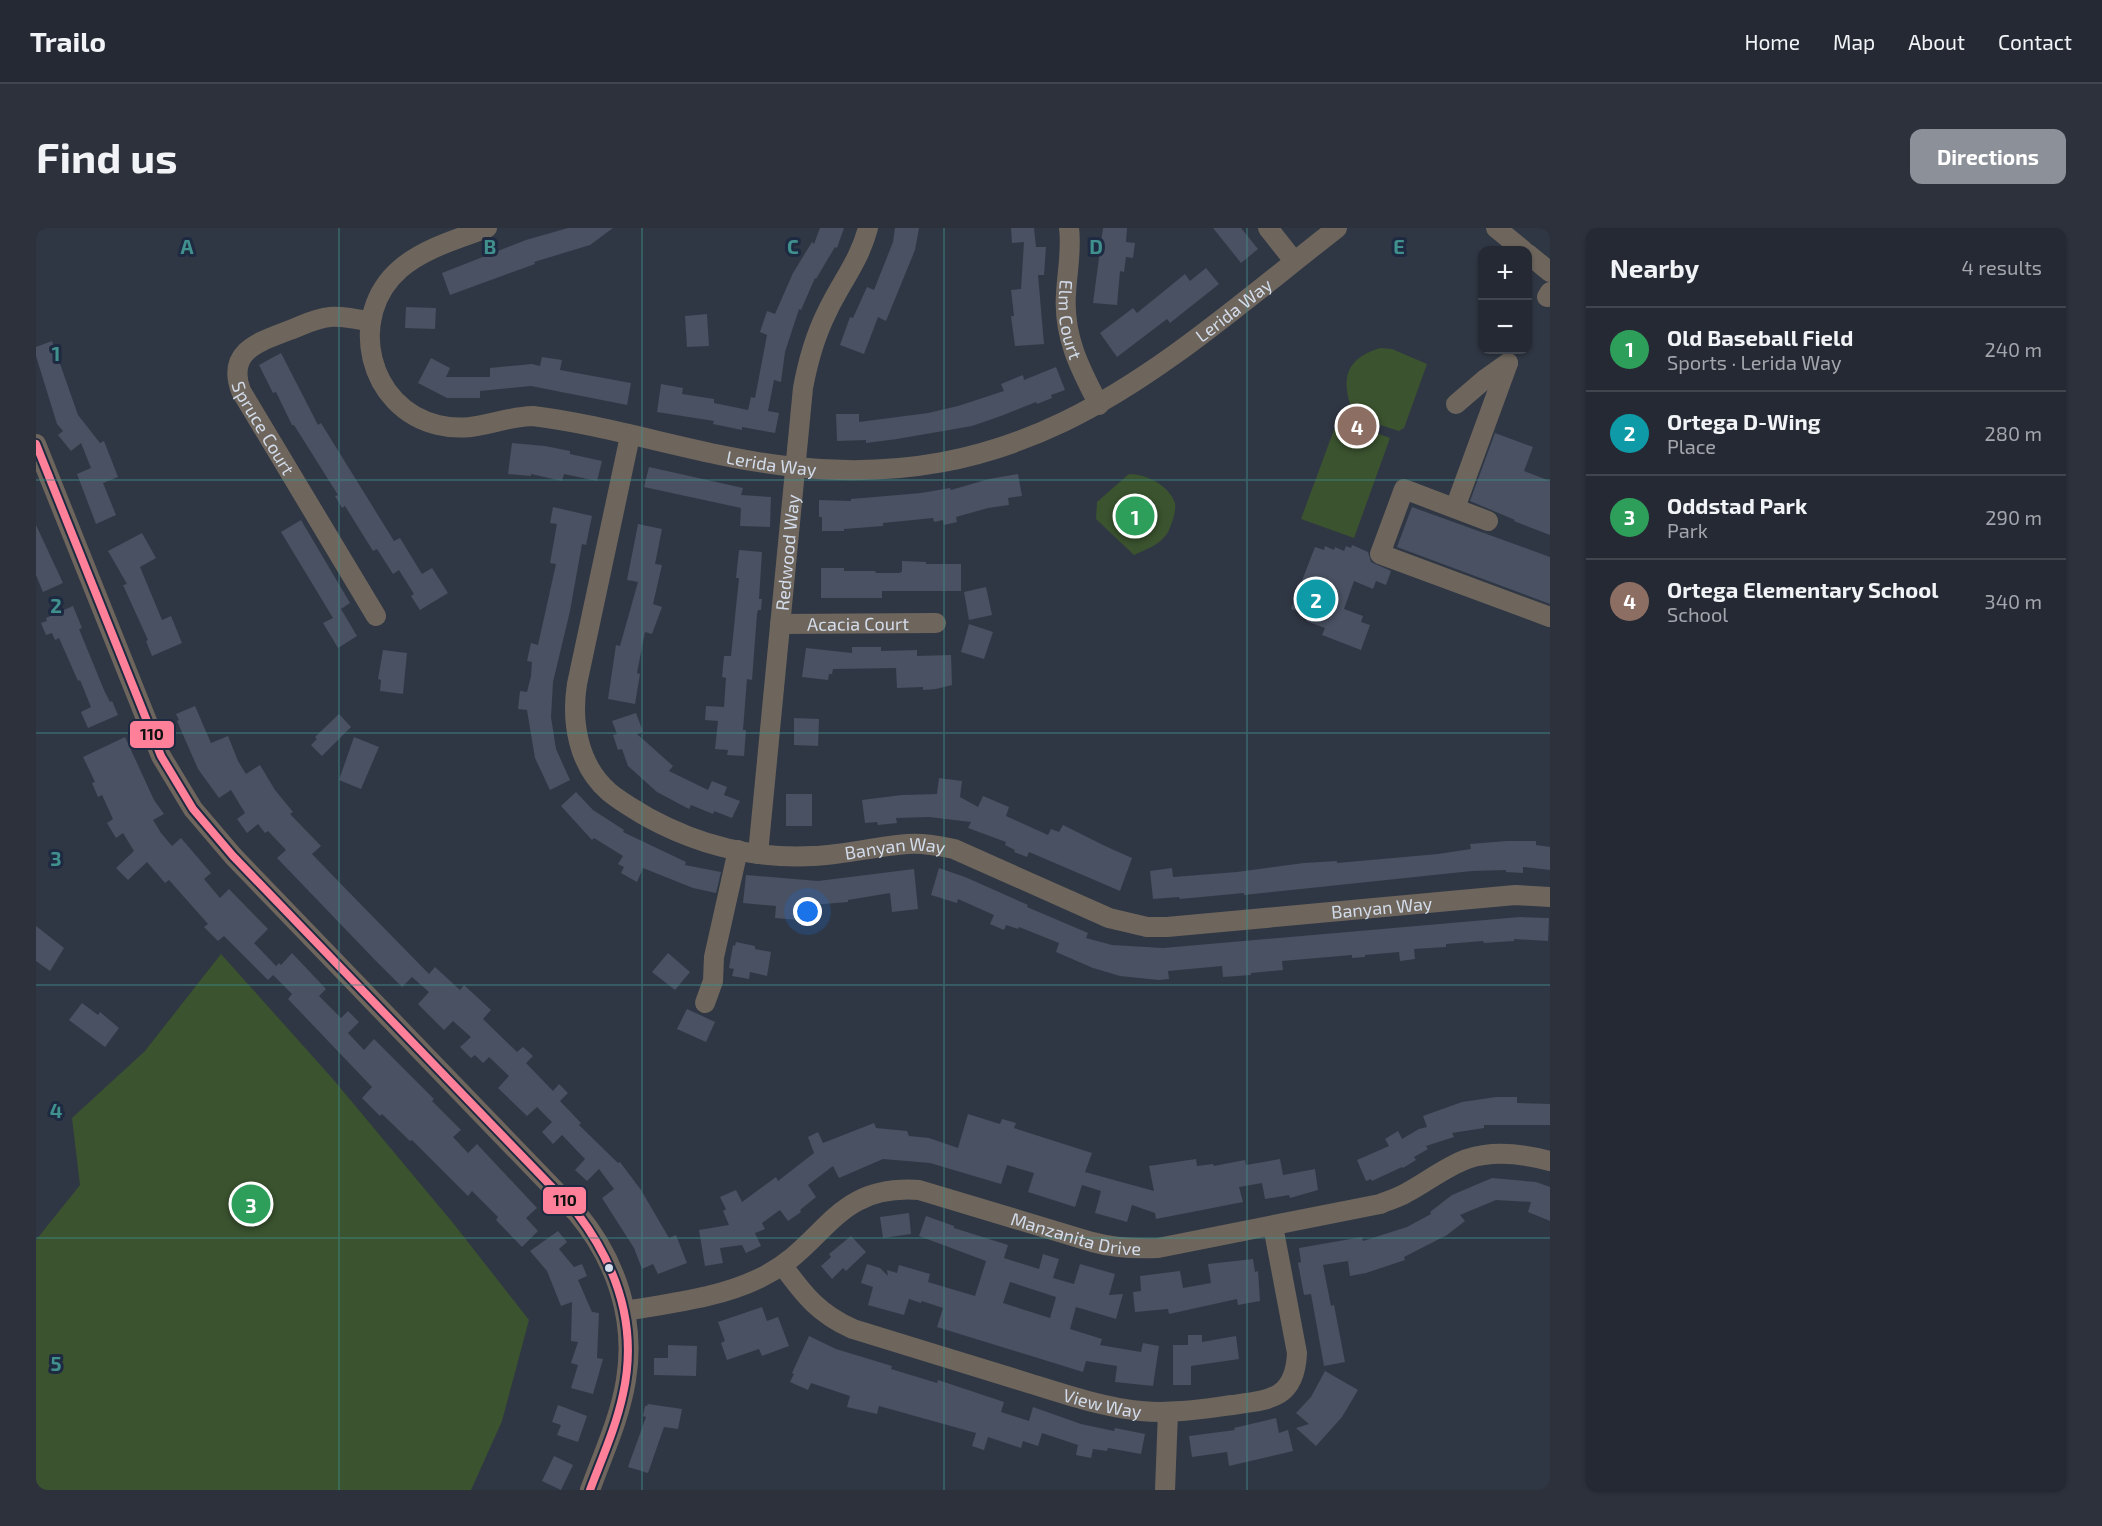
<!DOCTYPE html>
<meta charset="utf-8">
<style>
:root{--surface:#242933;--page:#2c313b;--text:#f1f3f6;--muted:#a3a6ac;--line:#41454e;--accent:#8c9099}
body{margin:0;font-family:"Exo 2",sans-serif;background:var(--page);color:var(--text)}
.controls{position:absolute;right:18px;top:18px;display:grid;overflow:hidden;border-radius:12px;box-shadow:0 2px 4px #0004}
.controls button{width:54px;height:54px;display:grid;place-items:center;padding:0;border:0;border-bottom:2px solid var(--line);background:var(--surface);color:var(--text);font:30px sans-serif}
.you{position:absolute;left:772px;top:684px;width:21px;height:21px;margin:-15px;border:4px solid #fff;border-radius:50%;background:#1a73e8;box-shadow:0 0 0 9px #1a73e833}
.badge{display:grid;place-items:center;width:39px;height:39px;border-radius:50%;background:var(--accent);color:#fff;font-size:20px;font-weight:700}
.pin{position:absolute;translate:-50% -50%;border:3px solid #fff;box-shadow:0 2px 6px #0006}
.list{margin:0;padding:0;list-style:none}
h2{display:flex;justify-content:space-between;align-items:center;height:78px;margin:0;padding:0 24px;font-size:26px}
h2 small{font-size:20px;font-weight:400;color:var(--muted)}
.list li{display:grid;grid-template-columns:39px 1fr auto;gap:18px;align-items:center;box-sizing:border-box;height:84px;padding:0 24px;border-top:2px solid var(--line)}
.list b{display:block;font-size:22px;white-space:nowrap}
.list p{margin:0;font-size:20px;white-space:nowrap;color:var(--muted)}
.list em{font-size:20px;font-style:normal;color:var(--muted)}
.map{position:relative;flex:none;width:1514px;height:1262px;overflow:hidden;border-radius:12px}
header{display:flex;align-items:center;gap:36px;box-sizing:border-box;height:84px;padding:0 30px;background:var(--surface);border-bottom:2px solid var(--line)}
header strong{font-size:28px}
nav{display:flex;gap:33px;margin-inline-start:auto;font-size:21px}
.intro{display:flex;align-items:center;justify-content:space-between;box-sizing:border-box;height:144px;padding:0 36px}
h1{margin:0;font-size:42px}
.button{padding:15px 27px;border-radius:12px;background:var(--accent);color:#fff;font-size:21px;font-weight:700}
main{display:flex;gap:36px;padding:0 36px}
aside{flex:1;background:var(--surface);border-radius:12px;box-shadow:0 2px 4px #0004}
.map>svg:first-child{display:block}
.green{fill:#3b532f}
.building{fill:#495162;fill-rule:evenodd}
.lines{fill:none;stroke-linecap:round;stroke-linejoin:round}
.minor{stroke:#6e665d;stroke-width:20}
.bus-1-casing{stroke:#1e2a41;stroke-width:12}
.bus-1{stroke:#ff8098;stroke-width:8}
.grid{fill:none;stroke:#40908d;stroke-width:1.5;stroke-opacity:0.55}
.bus-dot{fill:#d3dceb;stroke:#1e2a41;stroke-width:2}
.labels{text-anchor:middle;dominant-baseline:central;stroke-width:6;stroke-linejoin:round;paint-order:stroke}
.street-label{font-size:18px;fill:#d3dceb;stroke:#1e2a41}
.grid-label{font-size:20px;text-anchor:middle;font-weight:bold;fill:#40908d;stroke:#1e2a41;stroke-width:6;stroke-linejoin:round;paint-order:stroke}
.line-badge{stroke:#1e2a41;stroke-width:2}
.pale-badge-label{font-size:16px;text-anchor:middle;font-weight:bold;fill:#111}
</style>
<header>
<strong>Trailo</strong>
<nav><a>Home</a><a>Map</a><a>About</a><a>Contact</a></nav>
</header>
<div class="intro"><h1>Find us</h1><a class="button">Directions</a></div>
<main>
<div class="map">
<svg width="1514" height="1262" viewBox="0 0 1514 1262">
<rect width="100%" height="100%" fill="#303744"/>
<g class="green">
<path d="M1344,120l12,1 35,15 -23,64 -5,3 -44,-14c-14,-33 -14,-57 25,-69z"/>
<polygon points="1302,191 1354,210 1318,310 1265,291"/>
<path d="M1093,246c17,0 40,11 46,29 1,6 -1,14 -3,19 -2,5 -3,10 -6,13 -7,10 -21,15 -32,20l-38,-36 1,-17z"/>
<polygon points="185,726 296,850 417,995 493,1092 466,1193 435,1262 0,1262 0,1012 44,957 36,890 109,823"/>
</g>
<g class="building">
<polygon points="532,0 577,0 554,17 498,34 499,36 414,67 406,45 490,12"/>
<polygon points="784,0 808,0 801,20 799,19 780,51 779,50 765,82 763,81 749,124 745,154 738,152 732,183 743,185 739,205 706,199 706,202 677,196 678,193 621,184 625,156 647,160 646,166 678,171 678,175 712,182 715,169 719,170 731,107 724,104 731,83 739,86 757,45 776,14 778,16"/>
<polygon points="859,0 883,0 879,22 850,93 842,89 828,126 804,117 814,89 817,90 831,59 838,62 857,14"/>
<polygon points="975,0 998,0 1000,19 1010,19 1008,47 1002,47 1008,116 979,118 975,88 978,88 975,62 985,61 988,14 976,15"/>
<polygon points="1067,0 1091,0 1090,14 1099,15 1097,30 1090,29 1088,44 1084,43 1081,77 1057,75"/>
<polygon points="1177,0 1205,0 1222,21 1205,35"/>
<polygon points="1170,40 1183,56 1134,95 1131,91 1081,129 1064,105 1097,80 1101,85 1149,46 1154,53"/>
<polygon points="370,79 400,80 399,101 369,100"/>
<polygon points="671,86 673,118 651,119 649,88"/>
<polygon points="16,113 42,187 64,215 68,213 82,249 67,255 80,287 60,296 41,246 55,240 45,215 35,223 22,207 27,203 21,196 0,128 0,119"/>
<polygon points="245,125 282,197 285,195 358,313 364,310 386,346 396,340 412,365 384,382 375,368 378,366 363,342 357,346 341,321 337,323 309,278 306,280 299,268 302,267 258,197 256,197 240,164 237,165 223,137"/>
<polygon points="506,129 526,132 524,142 595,155 591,177 495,158 444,163 444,170 411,170 382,155 395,130 414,140 410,149 454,149 454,140 496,136 504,138"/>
<polygon points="1020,139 1029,162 1015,167 1016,170 1001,176 1000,174 965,188 936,198 861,211 830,215 830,212 801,213 800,186 823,186 823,194 892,185 922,178 968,163 965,156 987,147 988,152"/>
<polygon points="1459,205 1497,219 1488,243 1514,253 1514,307 1478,293 1479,292 1434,273"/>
<polygon points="476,215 509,218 534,223 534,226 566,233 561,253 528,246 526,253 495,246 495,248 472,246"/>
<polygon points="613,239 707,260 705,267 735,269 734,299 704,298 705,280 608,259"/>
<polygon points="982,246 986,268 972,270 973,277 952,280 920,289 921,294 908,297 907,292 898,294 897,290 847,295 847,298 808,301 808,303 786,303 786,289 783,289 783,272 815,273 815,271 885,265 914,260 915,262 953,251"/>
<polygon points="517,279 556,288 550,317 546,316 534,383 517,454 515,489 520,521 534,552 514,562 499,530 491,482 482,481 484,463 491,464 495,448 496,434 491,433 495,415 502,417 520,336 514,335 521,296 514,295"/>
<polygon points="1376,279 1514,329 1514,376 1361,319"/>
<polygon points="265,292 314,375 305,381 321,408 302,420 287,395 297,390 245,304"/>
<polygon points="602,296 626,301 619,336 626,337 617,376 626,379 616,406 609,404 601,445 604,446 599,476 572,471 580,417 584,418 602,354 591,352"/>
<polygon points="0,297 27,355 7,364 0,347"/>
<polygon points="106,305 120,330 104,339 126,392 135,388 146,415 116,428 110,413 112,412 87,357 91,356 72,323"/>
<polygon points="1316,317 1332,324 1335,334 1355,343 1350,357 1340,353 1337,361 1318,353 1308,381 1327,388 1325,394 1334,397 1325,422 1286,407 1289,400 1270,393 1273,387 1255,381 1279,319 1288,322 1289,318 1298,322 1299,319 1308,323 1310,318 1315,320"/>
<polygon points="703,322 726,324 723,371 726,371 725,382 722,382 721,386 716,452 711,451 707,502 710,502 708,528 691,527 692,522 679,521 682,493 669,492 670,478 688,479 690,450 686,449 688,428 695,428 703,350 700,350"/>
<polygon points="866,333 890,334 890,336 925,336 925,363 846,363 846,370 785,370 785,340 808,340 808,343 839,343 840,345 864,345 866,343"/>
<polygon points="950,359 956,387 933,392 928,364"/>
<polygon points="37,378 46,400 43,401 68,462 74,474 76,473 82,487 52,500 45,484 55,479 44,452 42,453 23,410 19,412 16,405 10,407 5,395 11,393 10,390"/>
<polygon points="933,396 957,404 948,431 925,424"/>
<polygon points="816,419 845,419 845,423 881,422 881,428 915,427 916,457 900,461 887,462 887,459 861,460 860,440 797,441 796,446 793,446 792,452 766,449 770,420 816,425"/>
<polygon points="347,422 371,425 367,466 344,463 345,452 342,451"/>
<polygon points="159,478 175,515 192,508 202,533 210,546 224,537 239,562 257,584 254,586 285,618 276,626 303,654 393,746 399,739 424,762 428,757 455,782 447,791 481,824 487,819 497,828 490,835 517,863 523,856 532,865 524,873 545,895 543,897 582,935 584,934 605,962 633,1010 640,1007 651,1035 622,1046 617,1036 606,1041 598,1020 566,970 578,961 563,941 551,953 539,942 549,931 526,907 517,916 506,904 516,894 501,879 491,888 462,860 473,848 453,829 447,835 439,827 435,830 424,819 435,809 417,793 408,802 382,776 393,764 376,749 366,759 338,731 241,630 250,622 232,603 229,605 222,596 211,605 201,591 209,585 195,562 183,570 162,541 141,493 143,492 140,486"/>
<polygon points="600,485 607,504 601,506 637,538 633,543 672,562 676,553 691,559 688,567 704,573 696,590 678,583 677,586 655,577 653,581 621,564 592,538 586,521 582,522 577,507 581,506 576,493"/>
<polygon points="303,486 315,499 286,528 275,517 281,511 279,509"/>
<polygon points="758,490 783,491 782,518 758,517"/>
<polygon points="89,509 118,572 128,586 117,592 125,605 136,618 145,610 175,645 168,651 184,670 193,661 232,701 218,715 240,738 243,735 245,737 256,725 290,761 283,768 305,790 312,783 323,794 312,805 328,822 338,811 398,871 396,873 425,902 417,909 432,925 441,916 501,980 490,990 502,1003 486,1019 460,992 462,989 436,963 432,968 376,912 374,913 346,886 344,888 326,870 336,859 252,771 256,766 237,747 232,752 188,708 182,713 168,699 172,696 133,652 129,655 111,634 92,652 80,640 98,623 87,605 80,610 71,595 77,591 66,567 62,569 56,555 59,554 47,529"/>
<polygon points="318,509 343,519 325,561 303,552"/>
<polygon points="903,550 926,553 924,569 942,579 947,568 973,579 970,588 1012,607 1015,601 1023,604 1027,597 1069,618 1096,630 1084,663 993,624 991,629 978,624 979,622 969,617 970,614 932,600 935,594 893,589 860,590 861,595 842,597 841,594 829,595 826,572 866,567 901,566"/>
<polygon points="540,564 557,582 588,602 587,604 650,634 649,637 685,644 680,665 657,660 607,640 601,654 585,645 588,639 582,636 587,628 558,610 556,612 525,578"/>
<rect x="750" y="566" width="26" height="32"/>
<polygon points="1471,613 1500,613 1500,617 1514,619 1514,642 1487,639 1487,645 1470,644 1470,642 1436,643 1208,667 1208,665 1144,671 1143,669 1117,671 1114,643 1136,640 1137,649 1201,644 1268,635 1301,633 1301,635 1402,626 1435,621 1434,616"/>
<polygon points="903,640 929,649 992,677 991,679 1052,705 1050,710 1076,717 1127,720 1484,689 1513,690 1512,713 1478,711 1478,713 1448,715 1447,713 1410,716 1410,719 1378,721 1379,731 1364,733 1363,724 1329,727 1329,729 1316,730 1316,727 1246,733 1247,742 1215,745 1215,747 1187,749 1186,738 1132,743 1133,751 1122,752 1084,748 1057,740 1020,724 1023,715 983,699 982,701 970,697 968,702 954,696 958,687 922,671 921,675 895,667"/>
<polygon points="878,641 882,681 856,684 854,665 812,672 812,674 776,677 775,693 739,690 740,678 707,675 710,647 782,653"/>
<polygon points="0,698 28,720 14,743 0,733"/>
<polygon points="700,714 719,718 719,721 735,724 731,748 714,744 713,751 696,748 698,741 693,740 697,717 699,718"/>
<polygon points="632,725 654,744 639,762 616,744"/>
<polygon points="46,775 62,787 64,784 83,800 69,819 33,792"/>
<polygon points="651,781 679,794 670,814 641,801"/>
<polygon points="1460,869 1481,869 1481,875 1514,876 1514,897 1448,897 1448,900 1416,905 1418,909 1390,918 1392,921 1378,929 1380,932 1367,940 1366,939 1336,953 1335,951 1330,953 1321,932 1353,918 1349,911 1362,903 1366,911 1383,901 1391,899 1387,888 1426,874"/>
<polygon points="932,886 964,896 966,891 980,895 978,900 1056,925 1049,944 1118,963 1113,938 1160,931 1161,938 1177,936 1178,938 1209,932 1210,937 1244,931 1247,947 1279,941 1282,962 1254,970 1253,967 1229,971 1226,955 1203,959 1207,974 1120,991 1119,985 1096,977 1091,994 1059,985 1065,963 1046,957 1039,979 992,964 998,945 971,937 965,956 894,935 847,931 803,950 797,938 772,957 780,969 764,982 765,984 752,993 744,982 726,995 729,1001 719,1005 725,1018 710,1025 706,1017 684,1020 687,1035 669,1038 663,1002 693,997 687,983 690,981 684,969 700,962 706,974 740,949 742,953 778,925 772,909 782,904 787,915 838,895 840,900 871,903 873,908 893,910 922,920"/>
<polygon points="1456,950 1500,954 1514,959 1514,993 1492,984 1495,974 1460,972 1424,987 1429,993 1411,1007 1368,1029 1369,1032 1330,1045 1314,1048 1312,1033 1287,1037 1295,1078 1298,1077 1309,1134 1288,1138 1275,1066 1268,1067 1262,1035 1265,1034 1263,1020 1326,1009 1327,1013 1371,999 1395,986 1394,984 1416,967"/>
<polygon points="873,985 875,1006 847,1010 844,989"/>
<path d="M890,988l28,10v2l54,17 -4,13 35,11 4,-15 16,5 -6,19 21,6 6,-20 35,10 -6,21 14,-1 -7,25 -40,-12 -6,22 32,10 -2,6 41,7 2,-9 16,3 -6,40 -38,-4 2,-16 -31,-5 -3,11 -146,-45 6,-19 -21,-7 -1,2 -12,-4 -5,16 -36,-10 5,-18 -12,-4 6,-19 13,4 8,8 -1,-6 10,3 2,-8 31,9 -2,8 47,14 11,-35 -67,-25zM974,1054l46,15 -6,21 -47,-15z"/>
<polygon points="522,1003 531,1014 523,1021 538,1039 546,1036 551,1048 542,1052 556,1084 563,1085 561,1130 567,1131 557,1166 535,1160 542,1137 535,1135 542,1114 535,1113 536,1074 525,1078 511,1043 494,1023"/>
<polygon points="815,1008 830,1024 810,1043 807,1040 796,1051 785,1038 795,1029 793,1026"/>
<polygon points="1217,1031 1219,1044 1222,1043 1224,1073 1202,1077 1201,1071 1133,1086 1132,1081 1099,1084 1097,1064 1105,1063 1104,1048 1144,1043 1147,1060 1175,1055 1172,1036"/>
<polygon points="726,1079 731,1093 742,1089 753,1118 726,1128 723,1121 691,1132 685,1115 689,1113 682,1094"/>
<polygon points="1152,1107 1166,1107 1166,1114 1200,1108 1203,1131 1155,1138 1155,1157 1137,1157 1137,1117 1152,1117"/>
<polygon points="773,1108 800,1121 856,1138 855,1141 901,1155 902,1152 968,1174 965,1184 993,1193 997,1179 1045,1196 1078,1203 1079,1200 1109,1206 1105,1226 1072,1220 1071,1223 1057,1221 1055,1230 1040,1227 1042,1217 1006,1205 1002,1218 987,1213 985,1220 952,1209 948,1222 936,1218 940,1205 843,1178 841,1186 811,1179 814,1168 775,1155 772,1162 754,1154 758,1146 756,1145"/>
<polygon points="632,1117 661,1118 660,1148 618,1147 618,1130 632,1130"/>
<polygon points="1289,1143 1322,1162 1306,1189 1280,1218 1260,1200 1273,1196 1260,1185 1275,1169"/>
<polygon points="612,1176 646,1181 642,1201 628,1199 612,1245 592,1239 610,1189 607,1188 609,1178 611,1178"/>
<polygon points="522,1177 551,1188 542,1214 521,1207 525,1197 516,1194"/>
<polygon points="1240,1190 1243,1205 1252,1202 1257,1223 1193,1238 1191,1224 1156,1229 1153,1208 1199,1202 1198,1200"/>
<polygon points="518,1228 537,1237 525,1262 506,1253"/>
</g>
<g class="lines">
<g class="minor">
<path id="s1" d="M451,0c-29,11 -63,20 -87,41 -54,47 -32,140 38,156 37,9 60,-8 95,-9 88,11 173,42 262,51 240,25 368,-103 542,-239"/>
<path id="s2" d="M1033,0c3,22 -2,44 -3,66 -3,42 14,75 33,111"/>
<polyline points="1232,0 1258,33"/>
<polyline points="1460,0 1487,22"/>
<polyline points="1492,26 1514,44"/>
<polyline points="1511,69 1514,64"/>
<path id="s3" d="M335,94c-14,-3 -28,-6 -41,-5 -14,1 -27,8 -40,13 -31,12 -64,21 -49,61l135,225"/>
<polyline points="1420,176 1448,152 1472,135"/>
<path id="s4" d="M594,208l-53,248c-6,38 1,81 32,108 12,10 25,17 38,25 53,29 106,42 166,39 32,-1 64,-10 95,-12 16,-1 31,2 46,5l155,69 38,9h20l348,-32 35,2"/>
<path d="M0,216l125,312 32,53 40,47 344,357c39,47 59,106 49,167 -6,38 -23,74 -36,110"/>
<polyline points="1419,280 1472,135"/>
<polyline points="1452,293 1368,261 1344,326 1514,389"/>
<path id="s5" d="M744,396l156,-1"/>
<path id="s6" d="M722,626l45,-466c5,-27 12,-52 24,-76 14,-30 32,-50 41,-84"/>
<polyline points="669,775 677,753 678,729 702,622"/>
<path id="s7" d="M747,1038c21,29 36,48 70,63 56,17 113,35 169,52 39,12 79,26 119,30 31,3 61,-2 91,-6 38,-5 63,-6 65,-52l-24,-127"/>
<path id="s8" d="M590,1083c45,-8 93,-13 134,-33 67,-32 72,-94 159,-88l173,52c22,6 42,7 66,6l222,-44c9,-4 18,-6 26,-11 21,-11 39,-26 61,-34 27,-9 57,-5 83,2"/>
<polyline points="1129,1262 1132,1184"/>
</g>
<defs>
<path id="bus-1" d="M0,216l125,312 32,53 40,47 344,357c40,53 61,114 46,181 -7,33 -21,64 -33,96"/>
</defs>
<use href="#bus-1" class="bus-1-casing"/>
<use href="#bus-1" class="bus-1"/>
</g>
<path class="grid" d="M303,0v1262M606,0v1262M908,0v1262M1211,0v1262M0,252h1514M0,505h1514M0,757h1514M0,1010h1514"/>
<circle class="bus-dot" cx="573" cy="1040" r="5"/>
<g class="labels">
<g class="street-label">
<text stroke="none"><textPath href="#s1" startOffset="1137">Lerida Way</textPath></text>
<text stroke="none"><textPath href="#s2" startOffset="92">Elm Court</textPath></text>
<text stroke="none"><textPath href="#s3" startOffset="218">Spruce Court</textPath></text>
<text stroke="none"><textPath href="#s1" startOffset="633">Lerida Way</textPath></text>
<text stroke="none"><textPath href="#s6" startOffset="303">Redwood Way</textPath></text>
<text stroke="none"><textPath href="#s5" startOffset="78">Acacia Court</textPath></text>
<text stroke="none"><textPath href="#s4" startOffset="672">Banyan Way</textPath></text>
<text stroke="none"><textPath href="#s4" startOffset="1176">Banyan Way</textPath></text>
<text stroke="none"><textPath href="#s8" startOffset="490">Manzanita Drive</textPath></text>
<text stroke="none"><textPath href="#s7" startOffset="356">View Way</textPath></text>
</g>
</g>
<g class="grid-label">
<text x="151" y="26">A</text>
<text x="454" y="26">B</text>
<text x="757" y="26">C</text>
<text x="1060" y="26">D</text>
<text x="1363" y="26">E</text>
<text x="20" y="133">1</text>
<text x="20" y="385">2</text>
<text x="20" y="638">3</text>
<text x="20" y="890">4</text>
<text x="20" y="1143">5</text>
</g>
<g class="line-badge">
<rect x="93" y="492" width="46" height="29" rx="6" fill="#ff8098"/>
<rect x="506" y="958" width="45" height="29" rx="6" fill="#ff8098"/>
</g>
<g class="pale-badge-label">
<text x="116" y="512">110</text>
<text x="529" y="978">110</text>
</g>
</svg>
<div class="controls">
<button>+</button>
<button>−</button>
</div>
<div class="you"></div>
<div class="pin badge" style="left:1099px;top:288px;background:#2e9e5b">1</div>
<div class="pin badge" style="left:1280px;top:371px;background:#0f9aa8">2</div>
<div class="pin badge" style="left:215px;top:976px;background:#2e9e5b">3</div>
<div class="pin badge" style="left:1321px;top:198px;background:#8d6e63">4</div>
</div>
<aside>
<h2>Nearby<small>4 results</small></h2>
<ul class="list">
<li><span class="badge" style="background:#2e9e5b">1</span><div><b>Old Baseball Field</b><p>Sports · Lerida Way</p></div><em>240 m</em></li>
<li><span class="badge" style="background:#0f9aa8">2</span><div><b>Ortega D-Wing</b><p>Place</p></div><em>280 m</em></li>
<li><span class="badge" style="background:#2e9e5b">3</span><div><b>Oddstad Park</b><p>Park</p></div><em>290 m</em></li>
<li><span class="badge" style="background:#8d6e63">4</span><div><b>Ortega Elementary School</b><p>School</p></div><em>340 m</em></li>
</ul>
</aside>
</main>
